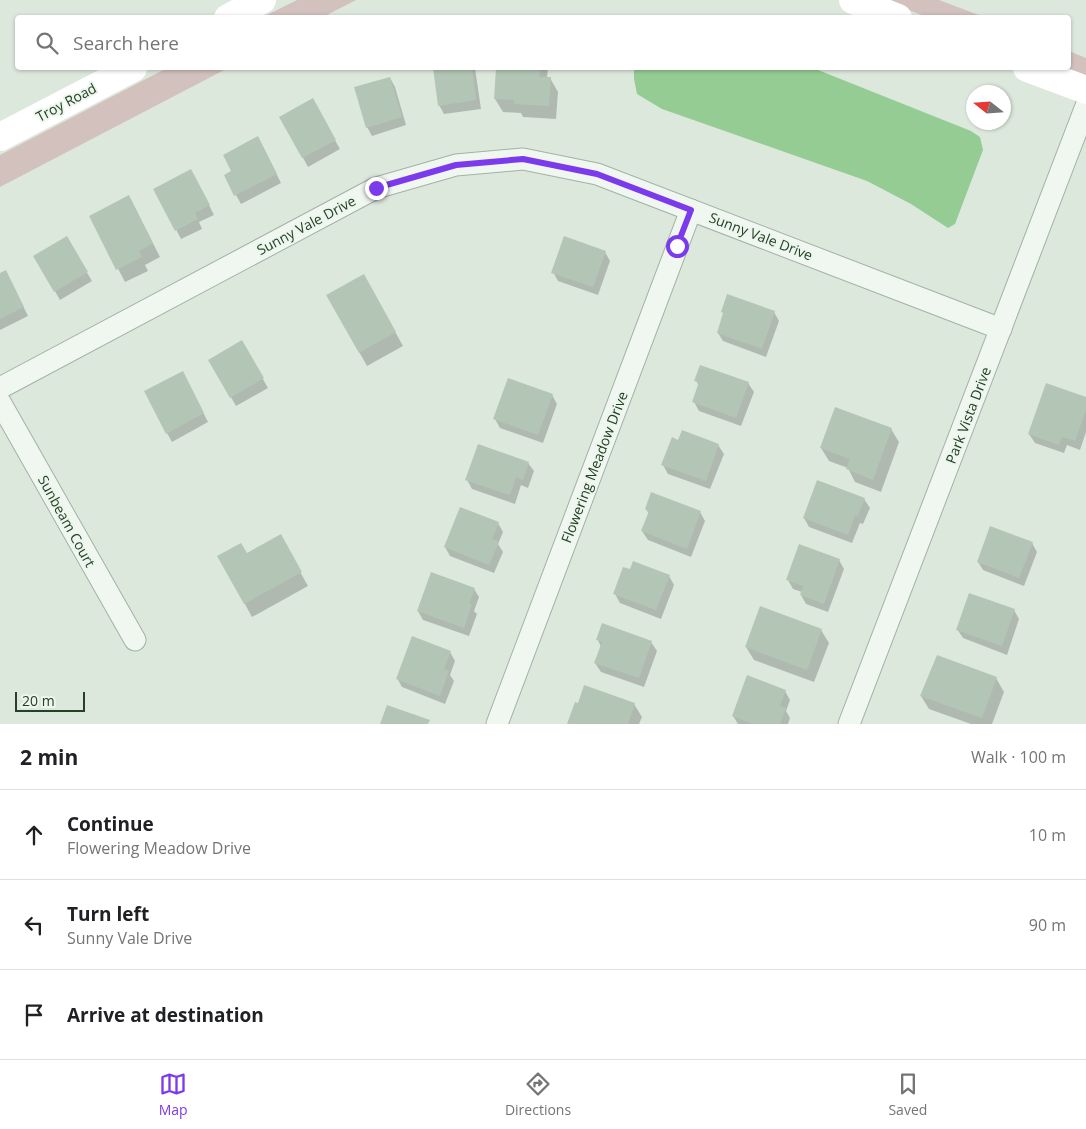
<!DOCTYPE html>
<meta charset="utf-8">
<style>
:root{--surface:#fff;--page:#f6f6f6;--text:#202124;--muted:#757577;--line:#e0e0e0;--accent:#7c3aed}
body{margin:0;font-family:"Open Sans",sans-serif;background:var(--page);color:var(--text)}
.compass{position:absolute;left:966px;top:85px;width:45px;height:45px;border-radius:50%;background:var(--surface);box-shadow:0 1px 4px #0004;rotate:287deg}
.scale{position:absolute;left:15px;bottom:12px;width:70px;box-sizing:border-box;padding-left:5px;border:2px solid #254027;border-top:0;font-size:14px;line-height:18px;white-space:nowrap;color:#254027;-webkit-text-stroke:4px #ecf6ec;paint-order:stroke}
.stop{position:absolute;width:15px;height:15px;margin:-11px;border:4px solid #7c3aed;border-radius:50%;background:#fff}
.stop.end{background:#7c3aed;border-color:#fff;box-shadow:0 1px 5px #0008}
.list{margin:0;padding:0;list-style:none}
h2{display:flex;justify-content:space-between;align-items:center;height:65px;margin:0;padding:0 20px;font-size:21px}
h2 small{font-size:16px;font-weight:400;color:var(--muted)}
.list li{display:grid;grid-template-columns:32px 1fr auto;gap:15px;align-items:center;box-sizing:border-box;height:90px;padding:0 20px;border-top:1px solid var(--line)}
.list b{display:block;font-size:19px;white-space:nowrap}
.list p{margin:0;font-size:16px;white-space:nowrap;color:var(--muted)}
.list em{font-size:16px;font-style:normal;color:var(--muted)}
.icon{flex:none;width:28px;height:28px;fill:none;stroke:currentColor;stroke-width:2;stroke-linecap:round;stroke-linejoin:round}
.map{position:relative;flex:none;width:1086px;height:724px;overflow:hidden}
.search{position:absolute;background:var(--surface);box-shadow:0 1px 4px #0004;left:15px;right:15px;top:15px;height:55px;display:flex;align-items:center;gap:12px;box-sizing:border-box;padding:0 18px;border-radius:5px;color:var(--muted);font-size:19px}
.sheet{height:335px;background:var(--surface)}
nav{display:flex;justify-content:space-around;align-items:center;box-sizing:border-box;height:70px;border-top:1px solid var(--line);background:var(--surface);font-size:14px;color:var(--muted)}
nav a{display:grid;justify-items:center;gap:2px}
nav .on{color:var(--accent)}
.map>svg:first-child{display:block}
.green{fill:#d3c1bd}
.water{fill:#95cc94}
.shadow{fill:#0003}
.building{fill:#b3c6b5}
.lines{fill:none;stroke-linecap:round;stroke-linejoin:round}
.street-casing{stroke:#a2b2a3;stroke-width:23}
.street{stroke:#f0f6f0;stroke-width:21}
.secondary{stroke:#fff;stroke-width:28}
.route{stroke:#7c3aed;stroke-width:6}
.labels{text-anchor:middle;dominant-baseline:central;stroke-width:4;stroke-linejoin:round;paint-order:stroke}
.street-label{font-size:14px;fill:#254027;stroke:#ecf6ec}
</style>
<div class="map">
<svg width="1086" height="724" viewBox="0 0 1086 724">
<rect width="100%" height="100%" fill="#dde8dd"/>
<g class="green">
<polygon points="297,0 356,0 323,17 263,17"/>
<polygon points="882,0 939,0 984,17 927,17"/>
<polygon points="1069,51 1086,58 1086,78 1059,68 1068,68"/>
<polygon points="167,68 228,68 0,187 0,155"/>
</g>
<polygon class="water" points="634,68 813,68 971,131 980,137 983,150 955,224 948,228 911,204 867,181 662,109 637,94 634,79"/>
<g class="shadow">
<polygon points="434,68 475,68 481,109 444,114 439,105"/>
<polygon points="497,68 548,68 547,78 550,78 558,92 556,119 523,117 521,113 503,112 495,99"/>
<polygon points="390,78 395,87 406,125 372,136 367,127"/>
<polygon points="312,100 340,149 308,167 281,117"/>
<polygon points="263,147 281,183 241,204 236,195 233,171"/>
<polygon points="196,179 214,215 199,222 202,229 181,239 155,189"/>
<polygon points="136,210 160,257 145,265 148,271 125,282 91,217"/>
<polygon points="66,238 92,281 60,300 35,256"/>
<polygon points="605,252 610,261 598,295 558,281 553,272"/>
<polygon points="0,274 10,280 28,316 0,330"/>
<polygon points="364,276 403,346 367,366 328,296"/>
<polygon points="774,312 779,321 766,357 723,341 718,333 724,315"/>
<polygon points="242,342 268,388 236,406 210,360"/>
<polygon points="696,380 748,383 754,392 741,426 699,411 694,402 699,387"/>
<polygon points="187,381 208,422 172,442 167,433"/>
<polygon points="552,395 557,404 543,443 500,428 495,419"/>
<polygon points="1086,399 1086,432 1080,450 1067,445 1064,453 1035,443 1029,434"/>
<polygon points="891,429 899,442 881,492 855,482 848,468 829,461 821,448"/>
<polygon points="679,441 718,445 724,454 710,489 668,474 663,465"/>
<polygon points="528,463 534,471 528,488 521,485 515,504 472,489 467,480"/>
<polygon points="864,499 870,508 863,524 860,523 852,543 809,527 804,518"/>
<polygon points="646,509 700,512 705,521 691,557 648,540 642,531 649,514"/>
<polygon points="498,523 503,532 498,544 503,552 494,573 450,556 445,547"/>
<polygon points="280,536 308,586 252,617 219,557 246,554"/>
<polygon points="1032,543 1037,552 1024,586 983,570 978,562"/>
<polygon points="839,560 844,569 828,612 806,604 801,595 802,592 793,589 788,580"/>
<polygon points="630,571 669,576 674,585 661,619 620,603 615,594"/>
<polygon points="474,589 479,597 474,611 477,614 469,636 423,620 418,611"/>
<polygon points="1014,610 1019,619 1007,655 963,638 957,629"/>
<polygon points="821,630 829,643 814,682 754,660 746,647"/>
<polygon points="598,640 651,642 657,651 644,687 601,672 595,663 601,647"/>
<polygon points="450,652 455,661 450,675 454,681 445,704 402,687 397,678"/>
<polygon points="996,678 1004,692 992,724 971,724 929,709 921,696"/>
<polygon points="785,691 790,700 786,711 790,718 788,724 738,724 733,716"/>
<polygon points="634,704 642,717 639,724 568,724"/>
</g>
<g class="building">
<polygon points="433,68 472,68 476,100 438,106"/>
<polygon points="496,68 540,68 539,77 551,77 549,106 514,104 514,100 494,99"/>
<polygon points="390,77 402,117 366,128 354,87"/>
<polygon points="313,98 336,140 302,158 279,117"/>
<polygon points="258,136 277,174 234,196 224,175 231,171 223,155"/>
<polygon points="191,169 210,205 195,213 198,219 175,231 153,189"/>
<polygon points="129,195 153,243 139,251 142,257 116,270 89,216"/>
<polygon points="67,236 88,272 54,292 33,256"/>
<polygon points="564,236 606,251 593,287 551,273"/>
<polygon points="6,270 24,307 0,319 0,273"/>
<polygon points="364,274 396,332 359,353 326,295"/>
<polygon points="727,294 775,311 762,349 717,333 723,313 721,312"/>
<polygon points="242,340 264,378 230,398 208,360"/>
<polygon points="700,365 749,382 736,418 692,402 699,382 694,381"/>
<polygon points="183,371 204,413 166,434 144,391"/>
<polygon points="508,378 553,394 538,435 493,419"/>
<polygon points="1046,383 1086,397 1086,410 1075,441 1062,437 1059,445 1028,434"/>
<polygon points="835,407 892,428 873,480 846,469 850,459 820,448"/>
<polygon points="682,430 719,444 706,481 661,465 672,437 678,440"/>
<polygon points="478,444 529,462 523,480 516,477 510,495 465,480"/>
<polygon points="817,480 865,498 858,516 855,515 848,535 803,518"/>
<polygon points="651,492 701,511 687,549 641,531 649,511 645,509"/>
<polygon points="460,507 499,522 492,539 499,542 489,565 444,547"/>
<polygon points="990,526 1033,542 1019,578 977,562"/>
<polygon points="281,534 302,572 244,604 217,556 241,543 247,553"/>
<polygon points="799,544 840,559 824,604 800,595 803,586 786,580"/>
<polygon points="633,561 670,575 656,610 613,594 623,567 630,569"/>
<polygon points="431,572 475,588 469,604 472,604 464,628 417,611"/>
<polygon points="969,593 1015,609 1002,646 956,630"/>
<polygon points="760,606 822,629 807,670 745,647"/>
<polygon points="602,623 652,641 639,678 594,663 602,642 596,640"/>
<polygon points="412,636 451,651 444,669 449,671 440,696 396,679"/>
<polygon points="937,655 997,677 982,718 920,696"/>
<polygon points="747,675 786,690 780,706 786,708 780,724 753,724 732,716"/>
<polygon points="584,685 635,703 628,724 567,724 575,702 578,703"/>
<polygon points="387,705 430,720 428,724 380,724"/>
</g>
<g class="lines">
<defs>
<g id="street">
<polyline points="0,388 376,188 456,165 523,159 597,174 1001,329"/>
<polyline points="0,402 135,640"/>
<polyline points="497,724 691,210"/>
<polyline points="849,724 1086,106"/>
</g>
</defs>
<use href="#street" class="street-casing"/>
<use href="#street" class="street"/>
<g class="secondary">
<polyline points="853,0 898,18"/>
<polyline points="228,18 262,0"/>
<polyline points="1027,68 1086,90"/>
<polyline points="0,137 133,68"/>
</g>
</g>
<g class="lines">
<polyline class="route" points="376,188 456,165 523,159 597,174 691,210 677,246"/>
</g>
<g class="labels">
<g class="street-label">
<text transform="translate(66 102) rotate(-28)">Troy Road</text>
<text transform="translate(306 225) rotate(-28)">Sunny Vale Drive</text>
<text transform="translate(761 236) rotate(21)">Sunny Vale Drive</text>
<text transform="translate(968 415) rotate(-69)">Park Vista Drive</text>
<text transform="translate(594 467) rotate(-69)">Flowering Meadow Drive</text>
<text transform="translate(67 521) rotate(61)">Sunbeam Court</text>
</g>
</g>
</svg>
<svg class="compass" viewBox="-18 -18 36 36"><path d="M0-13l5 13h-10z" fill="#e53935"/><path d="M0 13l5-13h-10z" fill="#757577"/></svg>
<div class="scale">20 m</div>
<div class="stop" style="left:677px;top:246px"></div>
<div class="stop end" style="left:376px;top:188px"></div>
<div class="search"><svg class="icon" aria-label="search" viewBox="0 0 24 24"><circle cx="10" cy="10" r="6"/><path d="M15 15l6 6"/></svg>Search here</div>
</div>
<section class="sheet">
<h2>2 min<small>Walk · 100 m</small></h2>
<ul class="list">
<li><svg class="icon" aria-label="ahead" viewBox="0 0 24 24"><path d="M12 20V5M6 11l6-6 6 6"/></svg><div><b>Continue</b><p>Flowering Meadow Drive</p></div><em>10 m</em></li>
<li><svg class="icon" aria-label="left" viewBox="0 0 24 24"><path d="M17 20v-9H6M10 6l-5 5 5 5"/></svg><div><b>Turn left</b><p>Sunny Vale Drive</p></div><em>90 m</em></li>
<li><svg class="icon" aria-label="arrive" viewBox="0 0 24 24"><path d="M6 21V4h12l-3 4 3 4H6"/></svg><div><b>Arrive at destination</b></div></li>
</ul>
</section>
<nav>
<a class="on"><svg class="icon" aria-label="map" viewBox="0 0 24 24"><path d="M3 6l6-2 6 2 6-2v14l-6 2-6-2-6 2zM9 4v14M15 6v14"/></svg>Map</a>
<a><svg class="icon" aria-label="directions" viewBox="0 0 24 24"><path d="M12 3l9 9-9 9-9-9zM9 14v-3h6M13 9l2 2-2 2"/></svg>Directions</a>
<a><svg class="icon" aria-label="saved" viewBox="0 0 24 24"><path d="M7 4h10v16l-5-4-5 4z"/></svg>Saved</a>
</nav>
